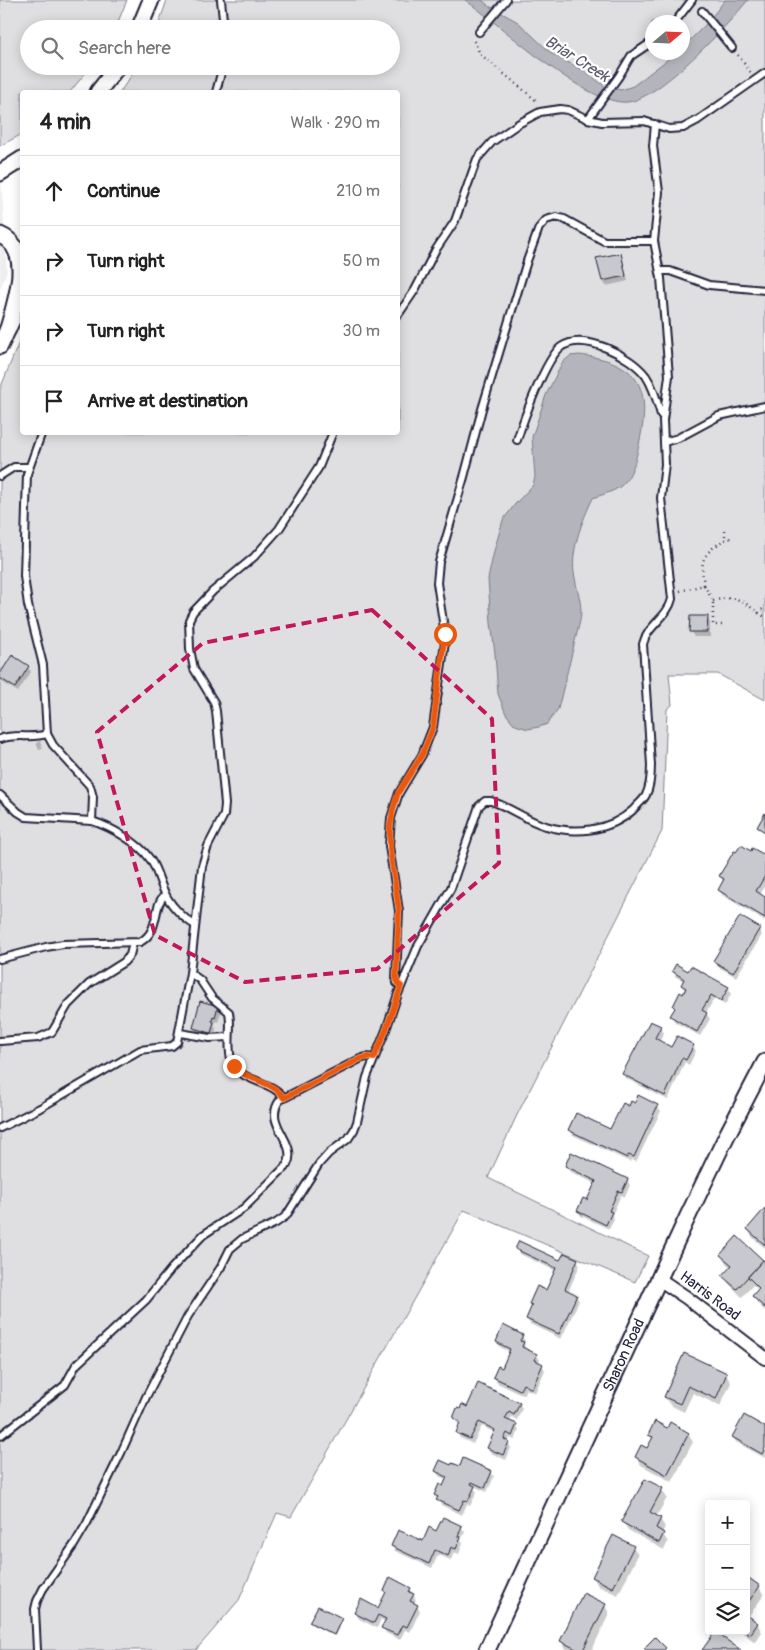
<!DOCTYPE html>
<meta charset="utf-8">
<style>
:root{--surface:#fff;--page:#f6f6f6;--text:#222;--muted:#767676;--line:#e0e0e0}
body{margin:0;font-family:Pangolin,sans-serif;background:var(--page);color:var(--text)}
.controls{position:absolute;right:15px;bottom:15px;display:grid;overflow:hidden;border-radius:5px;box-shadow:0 2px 12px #0003}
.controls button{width:45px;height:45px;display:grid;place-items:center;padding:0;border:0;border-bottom:1px solid var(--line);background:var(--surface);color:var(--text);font:25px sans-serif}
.compass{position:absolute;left:645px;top:15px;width:45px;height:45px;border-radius:50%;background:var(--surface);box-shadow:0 2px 12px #0003;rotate:71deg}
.stop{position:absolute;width:15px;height:15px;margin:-11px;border:4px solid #ea580c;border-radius:50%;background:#fff}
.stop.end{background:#ea580c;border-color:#fff;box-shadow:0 1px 5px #0008}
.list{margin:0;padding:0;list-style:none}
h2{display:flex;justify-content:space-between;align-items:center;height:65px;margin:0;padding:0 20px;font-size:21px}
h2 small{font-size:16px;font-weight:400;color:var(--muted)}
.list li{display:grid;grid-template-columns:32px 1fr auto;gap:15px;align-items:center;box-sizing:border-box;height:70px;padding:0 20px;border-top:1px solid var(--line)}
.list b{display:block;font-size:19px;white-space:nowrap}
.list em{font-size:16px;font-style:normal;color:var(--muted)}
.icon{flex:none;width:28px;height:28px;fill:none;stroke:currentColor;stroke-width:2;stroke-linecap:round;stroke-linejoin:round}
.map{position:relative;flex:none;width:765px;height:1650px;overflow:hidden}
.search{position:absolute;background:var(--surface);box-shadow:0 2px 12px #0003;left:20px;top:20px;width:380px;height:55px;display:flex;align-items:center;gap:12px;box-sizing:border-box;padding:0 18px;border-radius:28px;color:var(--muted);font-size:19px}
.panel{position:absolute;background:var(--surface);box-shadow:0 2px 12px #0003;left:20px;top:90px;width:380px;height:345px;border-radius:5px}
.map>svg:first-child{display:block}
.built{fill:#eeeef1}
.green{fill:#dfdfe2;stroke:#80808e;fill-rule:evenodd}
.water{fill:#b4b4bc;stroke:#7a7a88}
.shadow{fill:#0003}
.building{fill:#c8c8cf;stroke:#22223b}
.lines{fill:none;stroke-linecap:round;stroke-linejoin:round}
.service-casing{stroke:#22223b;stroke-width:10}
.minor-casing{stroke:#22223b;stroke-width:16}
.tertiary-casing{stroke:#22223b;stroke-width:19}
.path{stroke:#22223b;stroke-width:2.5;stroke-dasharray:1 4;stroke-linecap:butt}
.service{stroke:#fff;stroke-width:6}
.minor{stroke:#fff;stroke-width:12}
.tertiary{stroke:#fff;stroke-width:15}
.route{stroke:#ea580c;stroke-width:6}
.marked{fill:none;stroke:#c2185b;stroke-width:4;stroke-dasharray:10 6;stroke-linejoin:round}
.labels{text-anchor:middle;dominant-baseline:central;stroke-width:4.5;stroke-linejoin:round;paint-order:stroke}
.street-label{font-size:15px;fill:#22223b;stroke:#fff}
.water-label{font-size:16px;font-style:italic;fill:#5c5c6f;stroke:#fff}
</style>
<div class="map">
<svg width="765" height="1650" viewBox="0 0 765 1650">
<rect width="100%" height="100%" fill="#fff"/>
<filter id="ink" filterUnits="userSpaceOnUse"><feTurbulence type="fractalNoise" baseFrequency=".02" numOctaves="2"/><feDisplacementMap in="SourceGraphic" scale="10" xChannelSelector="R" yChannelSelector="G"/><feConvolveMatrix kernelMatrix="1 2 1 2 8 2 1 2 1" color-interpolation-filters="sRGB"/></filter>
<g filter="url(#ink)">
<polygon class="built" points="0,163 7,271 0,290"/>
<g class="green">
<polygon points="0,0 127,0 115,29 29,29 29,66 91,66 70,92 22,92 22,134 0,146"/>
<path d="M167,0h598v700l-47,-26h-49l3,31 -5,4 -5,122 -145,284 -29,63 160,78 -13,26 -171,-72 -173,307 -14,-4 -38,87 -43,50h-196v-1261l22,-54v97h376v-340h-278l18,-26h253v-37h-234zM652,22h30v30h-30z"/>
</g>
<g class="water">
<path d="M465,0h17l7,6 29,16 34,32 31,16 23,17 15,3 12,-4 43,-33 6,-1 1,-5 24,-24 18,-23h23c-20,25 -89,99 -120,102 -44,4 -126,-77 -163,-102z"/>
<path d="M579,355c57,6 73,29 61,85 -3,14 -6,32 -16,43 -7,8 -20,11 -31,15 -11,23 -24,55 -18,80 3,18 8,25 5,43l-22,88 -11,15 -8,3 -11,2 -13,-4 -9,-11 -8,-20 -3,-40 -4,-31 -3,-44 6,-28 9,-31 13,-17 17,-18 2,-8 -3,-40 14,-42 16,-32 8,-7z"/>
</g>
<g class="shadow">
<polygon points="620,254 623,259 628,281 606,286 603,281 598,259"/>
<polygon points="707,617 710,623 710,637 694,637 691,632"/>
<polygon points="28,667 31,672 18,692 2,682 0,678 0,676"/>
<polygon points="40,741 43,749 39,750 36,743"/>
<polygon points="751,852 765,857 765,886 760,895 765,898 765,921 722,895 719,890 723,881 720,876"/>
<polygon points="759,929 762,935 736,977 717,966 714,961"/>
<polygon points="673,971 728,988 731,994 725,1005 714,999 706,1013 710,1019 700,1036 675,1022 672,1016 685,991 682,985 684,981 676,977"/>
<polygon points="218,1007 221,1012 218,1022 216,1021 214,1026 216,1028 214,1037 197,1033 194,1028"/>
<polygon points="650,1022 661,1027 664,1033 659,1042 672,1048 693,1046 696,1051 689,1065 685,1062 668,1100 627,1079 624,1074"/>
<polygon points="636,1104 657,1106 661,1111 636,1162 631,1159 630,1162 573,1135 570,1129 611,1131 629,1108"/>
<polygon points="566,1166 627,1180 630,1185 625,1197 621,1195 612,1215 614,1219 609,1229 581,1216 578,1211 588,1202 596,1184 569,1171"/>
<polygon points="765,1210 765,1248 753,1238 748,1230"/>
<polygon points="737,1238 765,1263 765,1311 758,1304 753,1296 759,1290 753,1285 742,1297 729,1284 724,1276 731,1268 726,1263 722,1255"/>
<polygon points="517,1249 561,1262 577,1260 580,1265 568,1292 576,1295 579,1301 561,1339 530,1324 527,1319 532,1308 530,1304 547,1292 556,1271 520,1254"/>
<polygon points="522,1336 525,1341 524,1344 526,1350 537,1355 540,1360 538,1363 542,1365 545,1370 535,1393 526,1389 523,1395 497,1383 494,1377 502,1369 510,1352 500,1347 497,1342"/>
<polygon points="685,1355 726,1374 731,1383 720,1406 693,1393 684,1412 670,1405 665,1397"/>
<polygon points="519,1403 522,1409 517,1420 512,1417 509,1422 516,1425 519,1430 515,1440 510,1438 508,1442 511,1448 506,1460 491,1453 488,1448 495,1433 482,1426 473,1444 460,1438 457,1432 460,1425 457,1423 454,1418 468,1408"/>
<polygon points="765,1428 765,1458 736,1442 733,1437"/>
<polygon points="668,1429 688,1434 693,1442 672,1482 641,1465 636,1457 647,1450 653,1440 650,1435"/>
<polygon points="452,1467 491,1472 494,1477 487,1492 473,1486 477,1492 470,1506 467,1504 462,1515 441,1505 435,1495 443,1488 447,1480 439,1476 436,1471"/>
<polygon points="662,1489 667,1498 656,1517 660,1519 665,1527 662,1533 668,1542 664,1550 628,1530 623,1522"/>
<polygon points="461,1527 465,1532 461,1540 463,1543 459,1554 454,1552 451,1560 438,1555 432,1568 395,1551 392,1546 424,1543 437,1532"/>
<polygon points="633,1547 638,1555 618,1595 598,1586 593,1577"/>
<polygon points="746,1577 759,1587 764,1595 748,1617 757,1623 762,1632 755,1642 740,1631 746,1631"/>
<polygon points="410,1589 416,1600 414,1604 417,1606 420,1611 410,1632 405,1630 400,1640 386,1633 383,1628 385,1622 381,1619 377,1628 359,1619 356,1613 379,1610 387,1593 385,1591"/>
<polygon points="605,1605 609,1614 592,1650 566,1649 561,1641"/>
<polygon points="341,1619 342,1621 335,1636 312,1625 311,1622"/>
</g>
<g class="building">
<polygon points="621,253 626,276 602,281 596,258"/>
<polygon points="690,616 708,616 707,632 689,632"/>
<polygon points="12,655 29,666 15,688 0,678 0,674"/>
<polygon points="765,813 765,832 757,827"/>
<polygon points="741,845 751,851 752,848 765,855 765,876 756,891 765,897 765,918 718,890 724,879 719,876 734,851 736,852"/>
<polygon points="740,916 760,928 733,973 713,961"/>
<polygon points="676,964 688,971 691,966 729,987 721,1001 711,995 702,1010 707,1013 697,1032 670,1016 675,1008 673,1006 680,992 683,994 686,988 681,985 684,979 672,971"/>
<polygon points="200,1001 218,1006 215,1017 213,1016 212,1021 214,1022 211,1033 193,1028"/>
<polygon points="650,1021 661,1026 655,1038 671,1047 677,1036 694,1045 686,1060 682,1058 665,1096 622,1074"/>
<polygon points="638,1095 658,1105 634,1157 628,1155 627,1158 568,1130 576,1113 610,1129 623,1103 629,1106 631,1101 635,1103"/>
<polygon points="571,1152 628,1179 622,1192 618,1191 609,1211 612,1212 606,1225 577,1211 583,1198 587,1200 596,1181 565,1166"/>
<polygon points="765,1208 765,1245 747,1229"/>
<polygon points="737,1236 763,1260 737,1289 722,1276 732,1265 720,1255"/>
<polygon points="519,1241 560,1260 564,1253 578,1259 565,1289 577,1295 559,1334 526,1319 532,1305 529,1304 537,1286 546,1290 556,1268 515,1249"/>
<polygon points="763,1260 765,1261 765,1308 752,1296 759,1288 748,1277"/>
<polygon points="503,1325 523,1335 520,1341 524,1342 522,1347 537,1354 535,1360 543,1364 532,1389 523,1384 520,1390 493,1377 498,1366 502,1368 510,1349 496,1342"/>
<polygon points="684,1353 727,1373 716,1399 688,1386 680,1404 664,1397"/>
<polygon points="478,1383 520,1403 514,1415 509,1412 505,1419 517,1424 512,1436 507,1433 504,1439 509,1442 503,1455 487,1448 495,1430 479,1422 470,1439 456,1433 460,1422 453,1418 457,1408 460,1409 462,1404 467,1407"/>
<polygon points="744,1415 765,1427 765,1448 762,1454 732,1437"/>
<polygon points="655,1421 667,1428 670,1422 689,1433 667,1475 635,1457 641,1445 647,1448 653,1437 648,1435"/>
<polygon points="463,1458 492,1471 485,1488 472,1482 471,1484 475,1486 468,1501 464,1500 459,1510 436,1500 438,1497 434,1495 439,1484 443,1486 447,1477 435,1471 440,1460 451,1465 452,1463 460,1466"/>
<polygon points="645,1479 663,1488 650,1512 661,1518 656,1528 664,1533 659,1543 621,1522"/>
<polygon points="443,1517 462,1526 458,1536 461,1537 456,1549 451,1547 448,1556 435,1550 429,1564 391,1546 398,1530 423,1541 429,1527 436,1531"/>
<polygon points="613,1535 634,1546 613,1588 592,1577"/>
<polygon points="746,1576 760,1586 746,1605"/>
<polygon points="390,1577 411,1588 409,1592 414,1594 410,1601 418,1605 407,1627 402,1625 397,1635 381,1628 386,1619 378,1615 374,1623 354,1613 361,1599 378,1608 386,1592 384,1591"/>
<polygon points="583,1593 606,1604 583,1650 578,1650 560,1641"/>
<polygon points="318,1606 342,1618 334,1635 309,1622"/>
<polygon points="746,1614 758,1623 750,1635 745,1631 746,1631"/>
<polygon points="715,1632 741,1650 702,1650"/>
<polygon points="655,1637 666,1648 664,1650 646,1650 644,1648"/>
</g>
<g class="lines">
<defs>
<g id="service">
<polyline points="221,0 224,29"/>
<polyline points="702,11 732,48"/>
<polyline points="675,22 692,0"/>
<polyline points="479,32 506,0"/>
<polyline points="216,92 223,66"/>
<polyline points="588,119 619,76 631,56 652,42"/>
<polyline points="660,271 670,271 709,285 765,290"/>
<polyline points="398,315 415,290 435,251 455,221 477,159 492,142 518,124 540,112 560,109 568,110 588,119 602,122 644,121 669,129 683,128 698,120 765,73"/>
<polyline points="42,432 27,474 24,576 28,605 43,665 47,734 53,745 90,786 93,797 92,821"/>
<path d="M517,440c6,-19 29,-82 44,-93 23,-16 70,9 85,29 8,12 11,25 15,39l2,1"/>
<polyline points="664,442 678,438 719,416 765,406"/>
<polyline points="0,476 14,467 29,467"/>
<path d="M0,739c15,-6 32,0 47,-5"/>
<path d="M0,795l18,17 8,5 66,4c19,6 47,22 58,38 7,10 9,22 14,32 5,13 20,28 31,34"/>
<path d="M0,959l46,-12 17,-3 77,-2c21,-11 12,-37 25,-47"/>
<path d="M190,973l10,7 12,18 17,14c3,15 -2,32 2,47 7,24 40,20 53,39"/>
<polyline points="401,986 397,983 396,978 399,911 389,846 391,818 399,793 422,755 433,727 445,642 444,628 437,583 439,562 464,477 482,409 527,261 539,228 546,220 556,217 564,219 604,241 654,241"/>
<polyline points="180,1033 210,1038 229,1037"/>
<polyline points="0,1041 38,1038 52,1032 68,1005 89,984 124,962 130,955 133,943"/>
<polyline points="0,1128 40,1108 140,1050 172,1046 177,1042 190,973 202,866 208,846 224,815 225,804 216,711 214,702 194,669 190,649 189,620 193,612 213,591 254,557 279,529 319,467 333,432"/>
<path d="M0,1436l65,-51 11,-20 70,-65 26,-32 31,-33 41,-27 43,-43c12,-23 -25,-41 -7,-65l80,-41 6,-2 8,1"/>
<path d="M37,1650l-2,-41 2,-8 6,-12 31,-44 13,-22 34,-70 25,-56 42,-81 33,-49 9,-18 12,-10 34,-16 10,-7 33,-52 10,-11 19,-14 6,-9 3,-8 10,-45 19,-47 12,-36 20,-48 33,-58 28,-82 6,-5h6c19,6 36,20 55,25 30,9 64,5 87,-16 4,-5 10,-9 13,-15 4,-8 5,-20 5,-30l-8,-121c4,-18 25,-27 29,-45l-11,-101 4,-34 -2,-44 6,-44 -8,-98 -7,-37 5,-49 -6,-46 2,-22"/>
</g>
<polyline id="minor" points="659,1279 687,1298 765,1358"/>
<g id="tertiary">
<polyline points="139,29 151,0"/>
<polyline points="98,92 118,66"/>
<polyline points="0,173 22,159"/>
<path d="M0,235c35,15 15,67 8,94"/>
<polyline points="0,346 12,320"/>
<path id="s1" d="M487,1650l201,-434 39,-81 38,-73"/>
</g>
</defs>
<use href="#service" class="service-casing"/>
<use href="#minor" class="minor-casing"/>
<use href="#tertiary" class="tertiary-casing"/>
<g class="path">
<polyline points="474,41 480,54 538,102"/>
<polyline points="738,55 751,73"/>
<polyline points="725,530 725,539"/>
<path d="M704,585c-2,-17 -5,-26 10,-38 7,-5 10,-8 18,-9"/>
<polyline points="680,591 704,585 713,601 713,625 723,625"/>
<path d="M713,601c29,-8 30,3 52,16"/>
<polyline points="758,613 765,607"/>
</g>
<use href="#service" class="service"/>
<use href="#minor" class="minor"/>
<use href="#tertiary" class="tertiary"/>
</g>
</g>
<g class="lines" filter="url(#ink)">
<path class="route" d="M234,1066c13,15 38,14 50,32l76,-39 8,-2 6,1 12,-28 15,-44 -3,-2 -2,-6 3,-68 -9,-60v-23l3,-17 5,-17 24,-38 11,-28 12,-93"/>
</g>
<path class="marked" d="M372,610l120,109 7,144 -122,106 -132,13 -90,-47 -58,-203 106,-89z"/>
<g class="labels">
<g class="street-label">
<text transform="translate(710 1296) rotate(37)">Harris Road</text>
<text stroke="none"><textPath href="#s1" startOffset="325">Sharon Road</textPath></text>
</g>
<g class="water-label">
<text transform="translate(577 59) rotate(32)">Briar Creek</text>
</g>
</g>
</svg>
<div class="controls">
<button>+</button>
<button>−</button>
<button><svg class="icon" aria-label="layers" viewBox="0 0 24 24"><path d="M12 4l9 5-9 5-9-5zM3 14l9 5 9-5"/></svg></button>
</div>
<svg class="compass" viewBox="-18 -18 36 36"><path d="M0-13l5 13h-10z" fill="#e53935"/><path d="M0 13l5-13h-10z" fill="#767676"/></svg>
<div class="stop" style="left:445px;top:634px"></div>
<div class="stop end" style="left:234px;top:1066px"></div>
<div class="search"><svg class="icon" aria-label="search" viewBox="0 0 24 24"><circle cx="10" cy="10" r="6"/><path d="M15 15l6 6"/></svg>Search here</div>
<section class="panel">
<h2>4 min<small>Walk · 290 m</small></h2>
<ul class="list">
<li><svg class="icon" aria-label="ahead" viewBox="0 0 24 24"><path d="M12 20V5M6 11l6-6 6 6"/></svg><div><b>Continue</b></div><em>210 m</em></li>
<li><svg class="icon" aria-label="right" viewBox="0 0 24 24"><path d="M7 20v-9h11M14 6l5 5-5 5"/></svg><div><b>Turn right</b></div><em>50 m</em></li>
<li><svg class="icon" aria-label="right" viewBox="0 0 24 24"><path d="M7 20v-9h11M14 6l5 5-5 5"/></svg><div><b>Turn right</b></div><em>30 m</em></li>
<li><svg class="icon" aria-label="arrive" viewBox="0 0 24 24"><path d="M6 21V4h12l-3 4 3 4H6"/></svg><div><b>Arrive at destination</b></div></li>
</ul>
</section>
</div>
